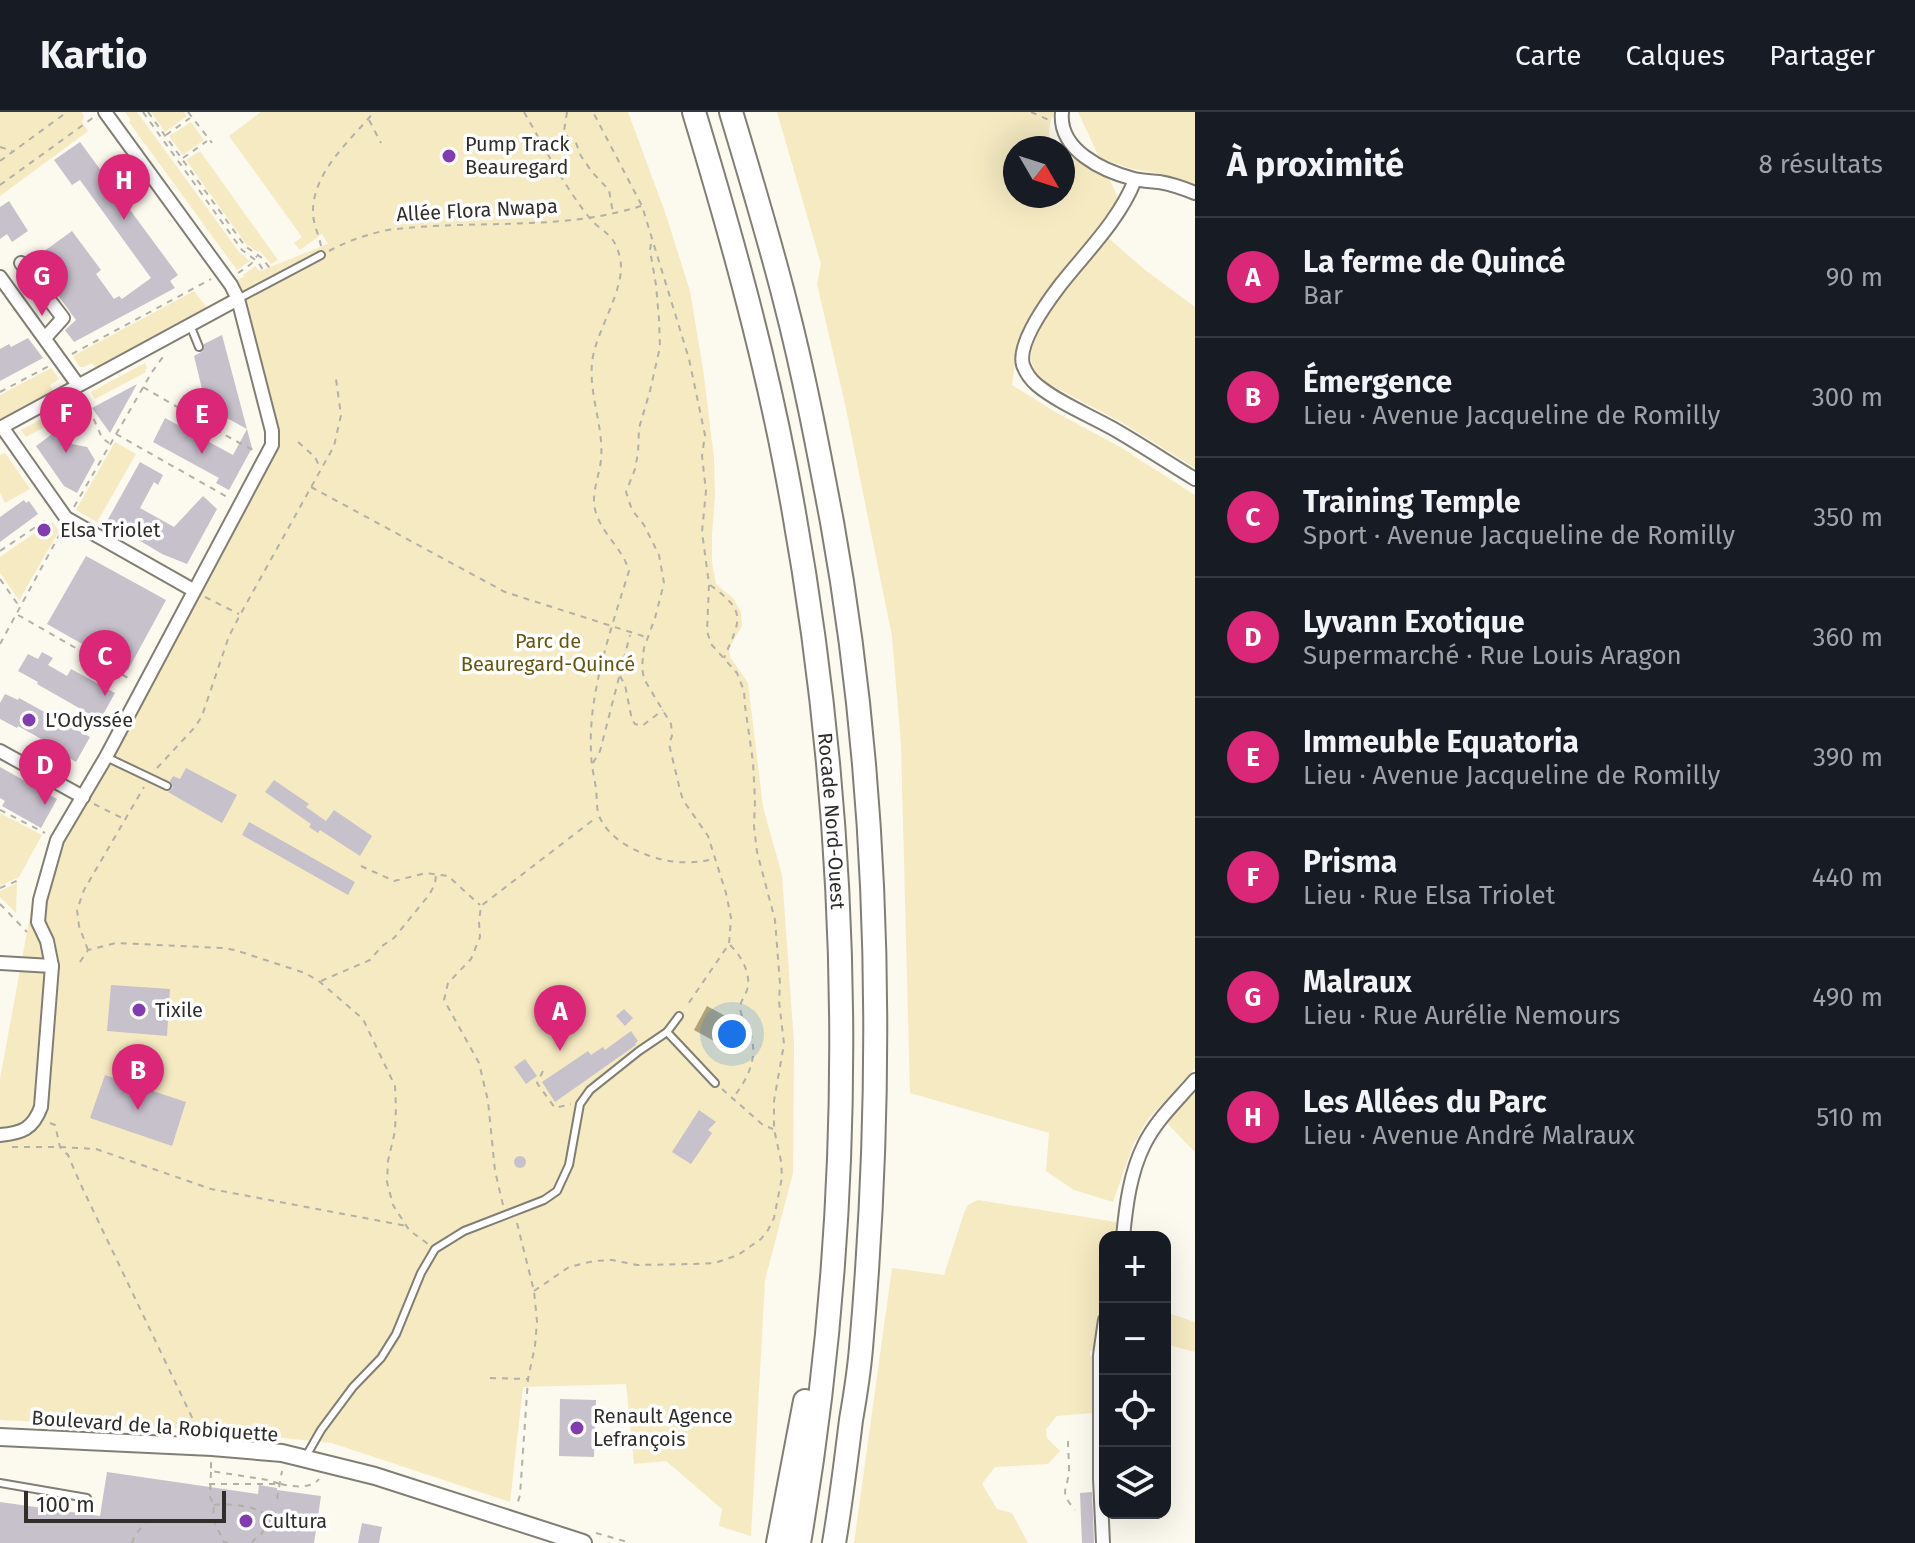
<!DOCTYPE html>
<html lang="fr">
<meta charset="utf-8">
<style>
:root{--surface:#171b24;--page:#242831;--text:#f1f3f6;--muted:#9ea1a6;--line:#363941;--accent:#db2777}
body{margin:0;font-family:"Fira Sans",sans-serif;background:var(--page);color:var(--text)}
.controls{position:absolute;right:24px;bottom:24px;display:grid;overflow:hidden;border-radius:16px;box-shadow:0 8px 32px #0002}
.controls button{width:72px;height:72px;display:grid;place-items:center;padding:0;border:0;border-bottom:2px solid var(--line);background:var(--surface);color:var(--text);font:40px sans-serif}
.compass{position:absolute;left:1003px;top:24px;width:72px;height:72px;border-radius:50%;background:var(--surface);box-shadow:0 8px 32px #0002;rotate:129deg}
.scale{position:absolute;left:24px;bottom:20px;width:202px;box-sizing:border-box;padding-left:8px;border:4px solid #302e2a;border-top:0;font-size:22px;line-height:28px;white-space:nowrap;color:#302e2a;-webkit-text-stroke:6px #fff;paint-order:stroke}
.you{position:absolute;left:732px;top:922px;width:28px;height:28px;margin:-20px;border:6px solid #fff;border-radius:50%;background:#1a73e8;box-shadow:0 0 0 12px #1a73e833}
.badge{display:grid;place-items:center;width:52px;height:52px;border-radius:50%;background:var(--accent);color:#fff;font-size:26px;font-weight:700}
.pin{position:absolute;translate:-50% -66px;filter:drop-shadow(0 2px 4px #0008)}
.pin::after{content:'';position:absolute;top:42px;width:28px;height:24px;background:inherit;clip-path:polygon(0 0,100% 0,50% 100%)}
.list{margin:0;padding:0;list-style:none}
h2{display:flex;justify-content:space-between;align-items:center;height:104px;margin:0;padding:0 32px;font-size:34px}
h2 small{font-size:26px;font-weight:400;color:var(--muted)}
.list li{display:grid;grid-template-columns:52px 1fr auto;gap:24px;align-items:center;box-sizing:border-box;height:120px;padding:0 32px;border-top:2px solid var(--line)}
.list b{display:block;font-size:30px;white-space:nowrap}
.list p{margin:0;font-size:26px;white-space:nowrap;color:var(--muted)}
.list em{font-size:26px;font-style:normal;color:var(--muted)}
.icon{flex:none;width:44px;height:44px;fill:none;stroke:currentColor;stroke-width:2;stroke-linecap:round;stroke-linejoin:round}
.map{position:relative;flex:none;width:1195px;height:1431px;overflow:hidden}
header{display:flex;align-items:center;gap:48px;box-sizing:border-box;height:112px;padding:0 40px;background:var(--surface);border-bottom:2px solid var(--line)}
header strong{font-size:38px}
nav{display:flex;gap:44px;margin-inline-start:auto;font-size:28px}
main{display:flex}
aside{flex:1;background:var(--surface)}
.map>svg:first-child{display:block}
.green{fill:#f5eac2}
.water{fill:#aea27a}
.building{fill:#c6c1cb}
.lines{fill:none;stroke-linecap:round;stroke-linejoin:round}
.lane-casing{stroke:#817e74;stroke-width:10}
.street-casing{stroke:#817e74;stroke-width:16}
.secondary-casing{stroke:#817e74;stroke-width:20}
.highway-casing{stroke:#817e74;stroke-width:26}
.path{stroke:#b3b0a7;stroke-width:2;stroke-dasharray:6 6;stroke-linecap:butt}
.lane{stroke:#fff;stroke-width:6}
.street{stroke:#fff;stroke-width:12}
.secondary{stroke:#fff;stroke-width:16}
.highway{stroke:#fff;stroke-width:22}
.poi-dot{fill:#813cb0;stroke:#fff;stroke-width:3}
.labels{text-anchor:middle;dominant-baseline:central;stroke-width:7;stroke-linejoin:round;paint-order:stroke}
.poi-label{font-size:20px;fill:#302e2a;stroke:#fff;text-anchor:start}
.street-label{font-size:20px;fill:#302e2a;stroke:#fff}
.park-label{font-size:20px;fill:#67550e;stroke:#fff}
</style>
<header>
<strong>Kartio</strong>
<nav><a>Carte</a><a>Calques</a><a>Partager</a></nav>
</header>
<main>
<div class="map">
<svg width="1195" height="1431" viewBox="0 0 1195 1431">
<rect width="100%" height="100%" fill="#fcf9ee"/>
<g class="green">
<polygon points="0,0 82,0 84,5 82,10 88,19 0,84"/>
<polygon points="125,0 137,0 239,140 250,149 237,158 129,10 131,8"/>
<polygon points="151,0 184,0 187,4 165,20"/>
<polygon points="261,0 628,0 665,100 690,179 703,257 714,346 715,384 712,423 712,451 716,472 733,486 741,500 742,514 729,536 730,545 748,571 763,695 782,763 794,932 793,1061 765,1168 751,1424 719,1414 722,1397 666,1349 634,1352 626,1272 523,1275 510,1390 332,1331 205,1318 0,1308 0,967 31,798 78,685 270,337 231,170 244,165 243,163 255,154 260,159 328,132 322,122 300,138 294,131 302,125 229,24"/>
<path d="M777,0h277c-5,14 -8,22 0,36h-39v48h48v-42l43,18 15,32 -82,102 -22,42 -5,37 45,28 63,34 75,48v573l-47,51 -15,26 -20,57 -39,-12 -28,-19 3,-38 -139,-40 -9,-348 -9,-109 -47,-232 -28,-120 4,-20z"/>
<polygon points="1078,0 1195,0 1195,74 1167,63 1128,56 1099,45"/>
<polygon points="191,10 204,28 183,43 169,24"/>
<polygon points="200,39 275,144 278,148 271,152 260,139 258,140 246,132 186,48"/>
<path d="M1106,124l39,34 50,37v161l-74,-46 -74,-39c-6,-6 -13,-11 -15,-20 -9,-32 54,-103 74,-127z"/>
<polygon points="194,179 208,197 96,257 92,251 84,255 80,255 73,244"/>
<polygon points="145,251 147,256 145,258 146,260 95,287 91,280"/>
<polygon points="51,256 59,267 50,273 54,280 0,309 0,283"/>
<polygon points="72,291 76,298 26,325 21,318"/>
<polygon points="115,330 136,342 97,410 76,398"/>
<polygon points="5,341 30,377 5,391 0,381 0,343"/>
<polygon points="53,411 59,419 19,488 0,461 0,445 39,418 42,422 49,418 46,413"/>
<polygon points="0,701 42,723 19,765 0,774"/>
<polygon points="17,771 16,801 0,785 0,779"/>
<polygon points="1195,976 1195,1040 1165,1009"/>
<polygon points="978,1088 1116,1110 1118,1125 1105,1125 1105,1193 1095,1239 1090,1239 1090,1244 1095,1244 1093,1301 1057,1304 1046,1317 1047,1326 1060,1339 1048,1352 995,1355 982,1372 997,1397 1012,1401 1028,1431 854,1431 892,1156 944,1163 964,1101 968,1093"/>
<polygon points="1165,1200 1195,1210 1195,1240 1165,1232"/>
</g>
<polygon class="water" points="707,894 727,905 714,929 694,918"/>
<g class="building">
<polygon points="80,30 178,163 170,169 175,176 74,230 65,218 76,208 32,148 72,119 101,158 96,162 114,187 119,184 122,187 151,166 80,68 72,73 54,48"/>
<polygon points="9,89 28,119 12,130 7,122 0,127 0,95"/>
<polygon points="222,223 252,336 229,378 216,371 219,366 153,330 165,306 233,343 247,317 214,299 209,279 203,281 194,244 203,239 204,232"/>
<polygon points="28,226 43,246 0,269 0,237 9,232 11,235"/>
<polygon points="137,272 110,321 92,296"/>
<polygon points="63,314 72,332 87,335 95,348 77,381 64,374 36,334"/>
<polygon points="140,350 163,363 158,373 154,370 140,396 174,415 203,384 217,397 187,452 162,442 107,409"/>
<polygon points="24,388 26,391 29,389 38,402 0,430 0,405"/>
<polygon points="86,444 166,488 128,558 47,512"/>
<polygon points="42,540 53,546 48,553 67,564 71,557 115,581 100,608 37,572 38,570 18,559 28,542 38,547"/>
<polygon points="5,582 18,588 19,586 90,625 76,650 42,630 43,628 18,614 17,616 0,607 0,591"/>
<polygon points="0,655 57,687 41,716 2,694 5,689 0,686"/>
<polygon points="186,656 237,683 222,711 168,680 173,676 170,669 173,664 180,667"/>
<polygon points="274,668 309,692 306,695 326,709 334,698 372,724 360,744 320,718 318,721 309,715 311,712 265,680"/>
<polygon points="249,710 355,770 348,783 242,723"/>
<polygon points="111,873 170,877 167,924 107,919"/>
<polygon points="624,897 633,906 625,914 616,904"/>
<polygon points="561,903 572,916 560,926 549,914"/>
<polygon points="631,919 638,929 635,932 636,933 555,990 542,970 588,939 591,943 603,935 605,938"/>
<polygon points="525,947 537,964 526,972 514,955"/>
<polygon points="105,963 186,990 172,1034 90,1006"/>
<polygon points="699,998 716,1010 708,1018 712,1021 691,1052 672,1040"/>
<circle cx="520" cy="1050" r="6"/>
<polygon points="560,1287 596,1288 594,1345 559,1344"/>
<polygon points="107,1360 258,1382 259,1373 277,1376 277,1378 321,1384 314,1431 0,1431 0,1390 100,1404"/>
<polygon points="1092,1380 1094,1431 1082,1431 1080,1381"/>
<polygon points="362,1411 382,1415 379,1431 358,1431"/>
</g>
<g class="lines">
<defs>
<g id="lane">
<polyline points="238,187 321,143"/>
<polyline points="190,213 199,235"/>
<polyline points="106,645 167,674"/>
<polyline points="667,920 715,971"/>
<polyline points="305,1346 321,1318 353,1275 381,1246 396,1222 421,1161 435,1137 464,1119 544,1088 557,1079 569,1053 580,992 590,978 639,939 667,920 679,904"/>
<polyline points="0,1371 87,1386"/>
</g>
<g id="street">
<path d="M1062,0c-4,38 41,59 72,67 8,2 17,2 25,3 12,2 24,6 36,11"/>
<path d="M1135,68c-16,40 -47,70 -74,104 -13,17 -44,59 -38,81 3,8 8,15 14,20 22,18 50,29 75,43 28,16 55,34 83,51"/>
<polyline points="21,151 63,206 45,226"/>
<polyline points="0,165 78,273"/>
<polyline points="2,315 66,406 193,478"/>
<polyline points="0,316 238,187"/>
<polyline points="0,639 83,685"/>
<polyline points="0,851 52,854"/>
<path d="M0,1023c22,-2 33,-6 41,-28l11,-141 -5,-25 -9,-19 2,-22 17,-60 49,-83 166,-312v-14l-34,-132 -7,-14 -126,-173"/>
<path d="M1123,1125c3,-31 7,-64 21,-92 12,-25 33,-44 51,-65"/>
<polyline points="1103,1431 1100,1367 1100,1243 1105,1208"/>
</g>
<polyline id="secondary" points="0,1325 212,1335 282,1341 375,1364 583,1431"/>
<g id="highway">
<path id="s1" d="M694,0c35,116 68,233 91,352 69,357 75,720 14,1079"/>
<path d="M731,0c19,63 38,126 54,189 19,73 33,147 47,221 49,272 53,551 29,826 -2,24 -6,49 -10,72 -5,41 -10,82 -17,123"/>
<polyline points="778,1431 805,1289"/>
</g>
</defs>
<use href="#lane" class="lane-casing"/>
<use href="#street" class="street-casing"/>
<use href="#secondary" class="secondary-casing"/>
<use href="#highway" class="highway-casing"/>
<g class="path">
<polyline points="143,0 242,138 258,150 265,161"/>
<polyline points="148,0 245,134 262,146 272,159"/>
<polyline points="188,0 212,31"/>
<path d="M524,0c20,35 39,72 64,104 14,18 26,15 32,42 7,30 -25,73 -28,105 -3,33 12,64 9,97 -2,18 -11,35 -5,53 7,22 27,36 33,58 -17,55 -41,122 -38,180 0,13 3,25 5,37 1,9 0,23 4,30 8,17 25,28 42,35 23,10 48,12 72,6"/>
<polyline points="567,0 564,19 567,24 576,31 581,44 592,60 609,78 613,101"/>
<polyline points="1031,0 1049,8"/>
<polyline points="369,8 381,31"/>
<polyline points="166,23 190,6"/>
<polyline points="0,35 12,39"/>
<polyline points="183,46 207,29"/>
<polyline points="0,49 67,0"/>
<polyline points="0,73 94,5"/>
<polyline points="651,132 650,138 656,173 659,207 660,235 650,279 639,316 638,341 635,357 626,380 632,398 644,413 659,443 664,471 655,506 644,536 642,555 644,567 671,612 672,624 669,632 680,678 683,688 708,724 726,781 731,806 729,832 686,895"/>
<path d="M321,134c-2,-10 -7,-21 -8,-31 -2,-42 37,-74 61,-103"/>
<path d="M329,139c19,-10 38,-17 59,-21 85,-11 171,2 253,-24"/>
<polyline points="238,161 251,152 257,144"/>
<polyline points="72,242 211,167"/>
<polyline points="143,275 234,328 255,339"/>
<polyline points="0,280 49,254"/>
<polyline points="84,285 102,326 109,331"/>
<polyline points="116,322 229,386"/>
<polyline points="298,330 315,345 320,356"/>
<polyline points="311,375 505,480 646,525"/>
<polyline points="74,395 152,260 165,242"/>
<polyline points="0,439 49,406"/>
<polyline points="0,467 19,494"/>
<path d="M710,473c38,27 30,35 14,73"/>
<polyline points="205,485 239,502"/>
<polyline points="18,503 130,567"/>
<polyline points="0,532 62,418"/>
<polyline points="620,564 625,573 632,608 635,612 642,614 663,598"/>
<polyline points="593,651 600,639 630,523"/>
<polyline points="157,656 195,615 202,604 229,524 240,503 334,334 341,303 336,267"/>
<polyline points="94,692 124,707"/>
<polyline points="0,698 45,721"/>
<polyline points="361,754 394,769 426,761 448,764 480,793"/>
<polyline points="0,776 19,768"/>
<polyline points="0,792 27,820"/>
<path d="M730,833c11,10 22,30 17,45 -2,6 -6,10 -7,17 0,8 6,15 9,23 11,26 -1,49 -17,69"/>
<polyline points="88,838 79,814 77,798 84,778 144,675"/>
<polyline points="80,850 88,838 116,831 223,836 235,838 305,861 320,870 363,907 395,974 396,996 395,1019 388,1049 387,1070 393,1093 409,1118 428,1132"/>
<polyline points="321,869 370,848 382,834 394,826 429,783 435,772 436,763"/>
<polyline points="543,959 537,971 555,996 571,992"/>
<polyline points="722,977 763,1013 773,1017"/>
<polyline points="50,1011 55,1013 60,1035 68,1043 80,1071 199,1320"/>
<polyline points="12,1035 60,1035 96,1037 211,1077 407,1114"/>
<polyline points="503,1093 495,1059 488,989 479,951 444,888 448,871 471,847 480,825 479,810 481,794 597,705"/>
<polyline points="517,1111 534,1179 537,1209 535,1234 528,1267 520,1383 517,1393"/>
<polyline points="534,1179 569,1155 594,1149 612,1148 637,1153 694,1152 715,1151 738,1143 761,1127 768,1118 774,1106 782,1065 781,1049 774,1017 774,989 784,932 779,889 780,872 775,808 757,740 754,714 755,688 753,650 745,594 744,579 737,561 711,532 707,519 709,472 702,420 706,379 702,344 705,323 689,247 642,94 593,0"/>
<polyline points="490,1266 527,1267"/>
<path d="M1068,1329c0,9 1,18 1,27 0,22 -12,21 6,42"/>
<polyline points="211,1360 210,1385 214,1393 213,1407 224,1430 229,1431"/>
<polyline points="209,1372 280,1372 268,1368 211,1359 211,1349"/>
<path d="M281,1372c12,3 30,5 38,-5"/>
<polyline points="277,1387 282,1359"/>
<path d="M214,1393c15,-2 46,1 56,13l-8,15 -11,10"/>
<polyline points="596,1421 631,1431"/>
<polyline points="132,1431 135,1423 146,1410"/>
</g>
<use href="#lane" class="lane"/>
<use href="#street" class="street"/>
<use href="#secondary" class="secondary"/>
<use href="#highway" class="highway"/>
</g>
<g class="poi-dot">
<circle cx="449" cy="44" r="8"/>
<circle cx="44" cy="418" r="8"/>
<circle cx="29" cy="608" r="8"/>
<circle cx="139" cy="898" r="8"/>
<circle cx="577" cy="1316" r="8"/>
<circle cx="246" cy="1409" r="8"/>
</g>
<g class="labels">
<g class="poi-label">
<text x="465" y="32">Pump Track<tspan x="465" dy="23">Beauregard</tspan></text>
<text x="60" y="418">Elsa Triolet</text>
<text x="45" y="608">L'Odyssée</text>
<text x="155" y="898">Tixile</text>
<text x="593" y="1304">Renault Agence<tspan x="593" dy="23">Lefrançois</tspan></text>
<text x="262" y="1409">Cultura</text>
</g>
<g class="street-label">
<text transform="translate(477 98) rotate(-3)">Allée Flora Nwapa</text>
<text stroke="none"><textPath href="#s1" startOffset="724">Rocade Nord-Ouest</textPath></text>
<text transform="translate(155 1314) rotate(4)">Boulevard de la Robiquette</text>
</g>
<g class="park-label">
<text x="548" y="529">Parc de<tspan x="548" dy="23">Beauregard-Quincé</tspan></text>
</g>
</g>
</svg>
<div class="controls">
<button>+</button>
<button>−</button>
<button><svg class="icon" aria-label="locate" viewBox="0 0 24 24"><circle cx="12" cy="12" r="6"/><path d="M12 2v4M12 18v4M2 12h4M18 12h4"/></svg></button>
<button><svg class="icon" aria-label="layers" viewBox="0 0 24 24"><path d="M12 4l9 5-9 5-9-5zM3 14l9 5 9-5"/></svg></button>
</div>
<svg class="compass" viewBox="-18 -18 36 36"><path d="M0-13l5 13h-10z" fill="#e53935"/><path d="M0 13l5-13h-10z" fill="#9ea1a6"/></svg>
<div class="scale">100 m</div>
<div class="you"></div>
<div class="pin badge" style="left:560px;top:939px">A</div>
<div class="pin badge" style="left:138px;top:998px">B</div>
<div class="pin badge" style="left:105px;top:584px">C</div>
<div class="pin badge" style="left:45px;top:693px">D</div>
<div class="pin badge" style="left:202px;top:342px">E</div>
<div class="pin badge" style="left:66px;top:341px">F</div>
<div class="pin badge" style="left:42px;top:204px">G</div>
<div class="pin badge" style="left:124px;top:108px">H</div>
</div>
<aside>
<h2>À proximité<small>8 résultats</small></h2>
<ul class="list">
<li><span class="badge">A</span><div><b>La ferme de Quincé</b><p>Bar</p></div><em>90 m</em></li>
<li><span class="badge">B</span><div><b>Émergence</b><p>Lieu · Avenue Jacqueline de Romilly</p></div><em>300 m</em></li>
<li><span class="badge">C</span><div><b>Training Temple</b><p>Sport · Avenue Jacqueline de Romilly</p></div><em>350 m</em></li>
<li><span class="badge">D</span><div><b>Lyvann Exotique</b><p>Supermarché · Rue Louis Aragon</p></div><em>360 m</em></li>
<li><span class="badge">E</span><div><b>Immeuble Equatoria</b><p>Lieu · Avenue Jacqueline de Romilly</p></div><em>390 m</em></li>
<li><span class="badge">F</span><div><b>Prisma</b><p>Lieu · Rue Elsa Triolet</p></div><em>440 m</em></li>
<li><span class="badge">G</span><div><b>Malraux</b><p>Lieu · Rue Aurélie Nemours</p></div><em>490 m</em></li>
<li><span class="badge">H</span><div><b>Les Allées du Parc</b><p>Lieu · Avenue André Malraux</p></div><em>510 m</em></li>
</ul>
</aside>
</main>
